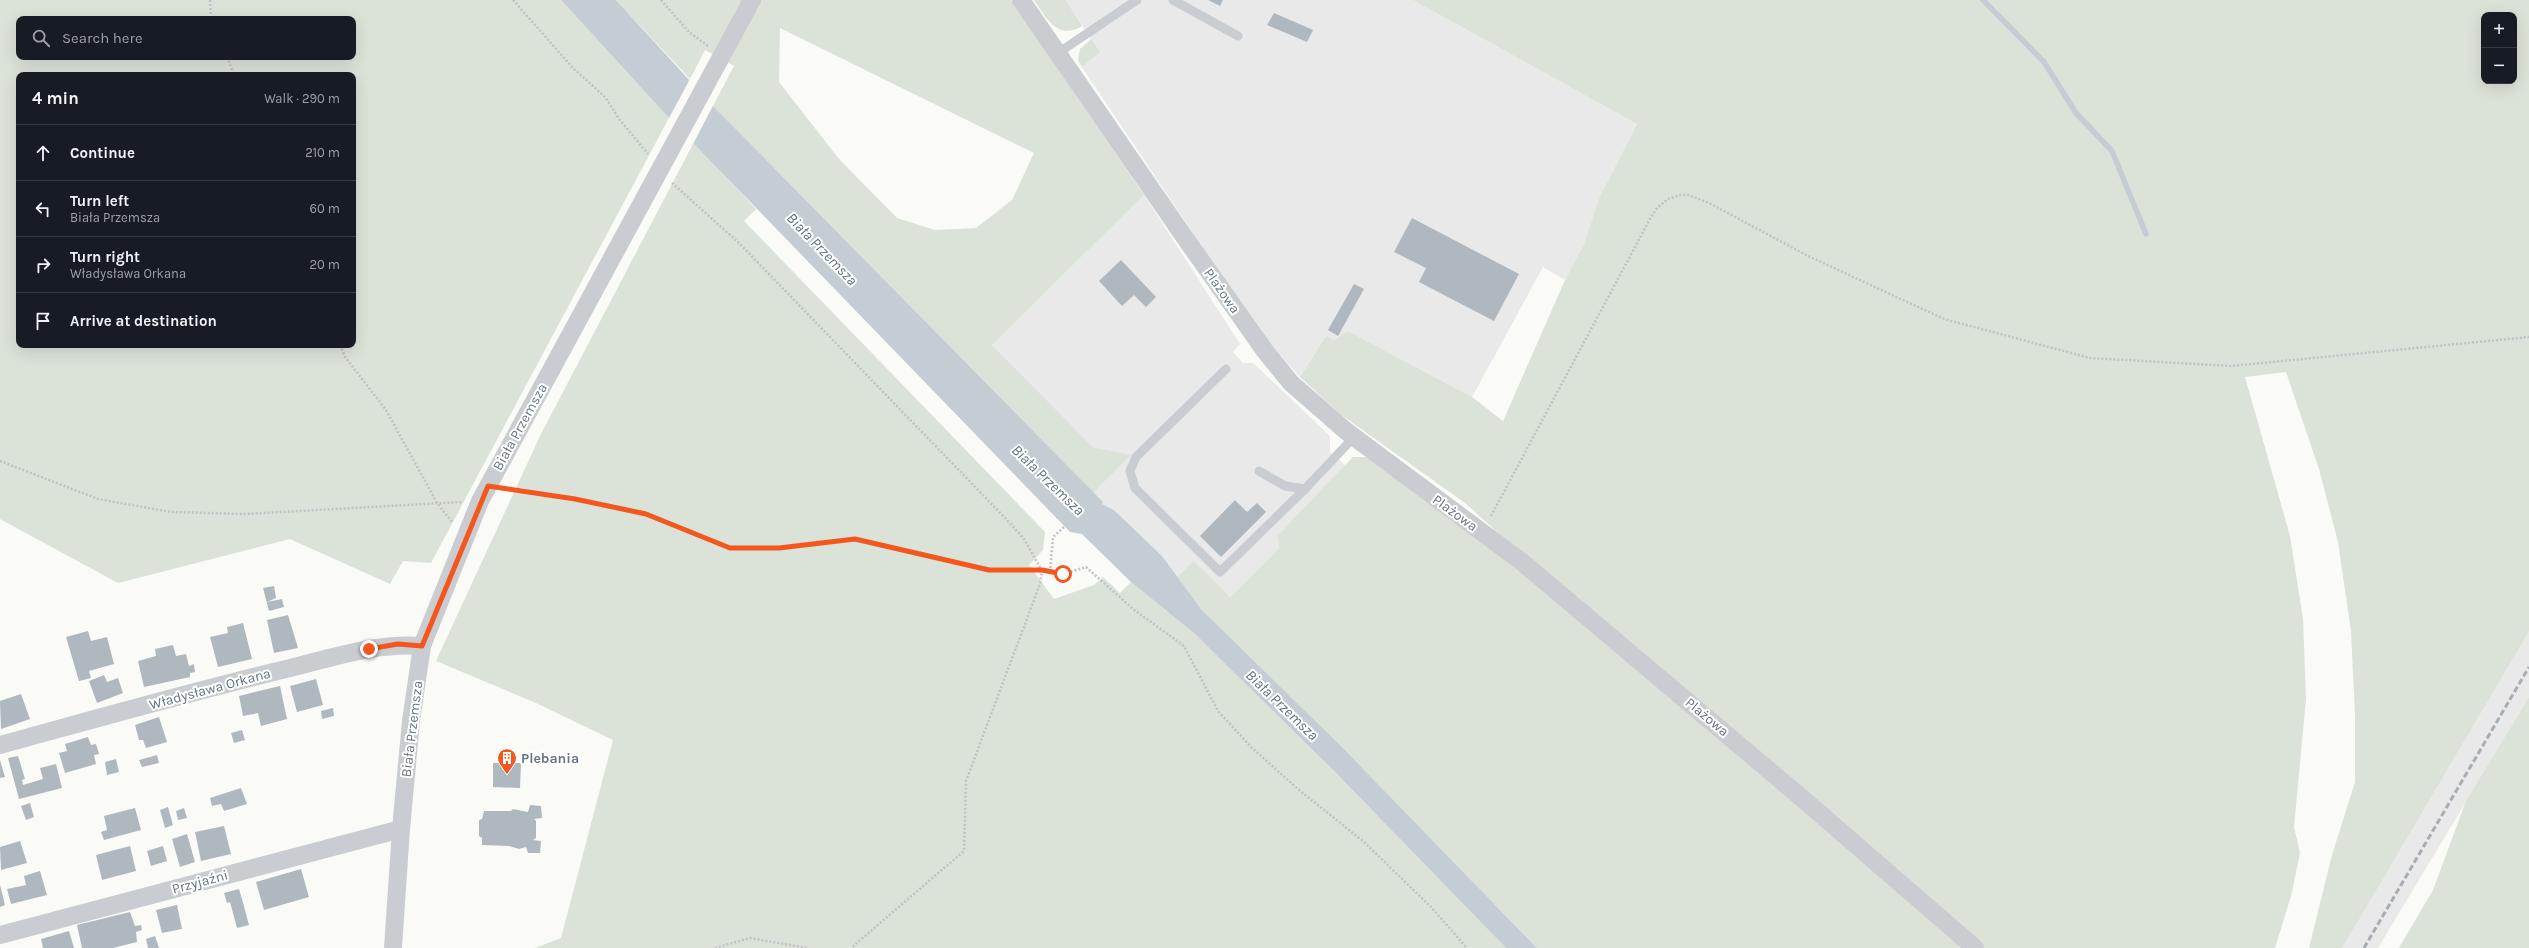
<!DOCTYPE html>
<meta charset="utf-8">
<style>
:root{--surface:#171b24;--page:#242831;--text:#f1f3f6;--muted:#9ea1a6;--line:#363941}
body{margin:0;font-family:Karla,sans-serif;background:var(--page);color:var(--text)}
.controls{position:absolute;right:12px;top:12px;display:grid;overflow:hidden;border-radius:8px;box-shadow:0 4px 16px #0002}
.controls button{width:36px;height:36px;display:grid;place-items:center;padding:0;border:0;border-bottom:1px solid var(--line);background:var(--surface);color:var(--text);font:20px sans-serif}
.stop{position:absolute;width:12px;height:12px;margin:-9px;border:3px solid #f3571d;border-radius:50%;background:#fff}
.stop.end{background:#f3571d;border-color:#fff;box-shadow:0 1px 4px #0008}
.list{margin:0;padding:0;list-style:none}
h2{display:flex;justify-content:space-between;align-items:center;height:52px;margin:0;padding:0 16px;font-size:17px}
h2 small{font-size:13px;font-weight:400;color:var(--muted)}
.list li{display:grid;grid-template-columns:26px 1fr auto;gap:12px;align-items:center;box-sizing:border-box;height:56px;padding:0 16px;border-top:1px solid var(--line)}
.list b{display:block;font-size:15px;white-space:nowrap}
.list p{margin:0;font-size:13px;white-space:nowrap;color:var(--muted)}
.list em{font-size:13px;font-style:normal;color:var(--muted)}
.icon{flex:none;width:22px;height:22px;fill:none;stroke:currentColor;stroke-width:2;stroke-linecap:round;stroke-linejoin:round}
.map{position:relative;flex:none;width:2529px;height:948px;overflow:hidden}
.search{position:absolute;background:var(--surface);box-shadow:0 4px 16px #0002;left:16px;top:16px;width:340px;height:44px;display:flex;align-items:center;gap:10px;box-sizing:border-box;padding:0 14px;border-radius:8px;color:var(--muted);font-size:15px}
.panel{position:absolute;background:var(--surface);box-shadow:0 4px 16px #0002;left:16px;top:72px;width:340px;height:276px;border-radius:8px}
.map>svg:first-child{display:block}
.built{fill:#e8e9e8}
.green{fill:#dbe2d8;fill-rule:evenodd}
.water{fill:#c3cdd3}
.pier{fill:#fafaf7}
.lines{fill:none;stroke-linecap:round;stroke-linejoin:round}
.stream{stroke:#c3cdd3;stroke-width:5.5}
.building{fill:#b0b8bf}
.path{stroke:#c0c3c5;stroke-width:2.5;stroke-dasharray:2 2;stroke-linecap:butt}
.lane{stroke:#c9cdd1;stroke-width:9}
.street{stroke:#c9cdd1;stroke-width:18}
.rail{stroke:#a7adb4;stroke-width:3;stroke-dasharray:6 3;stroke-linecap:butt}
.route{stroke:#f3571d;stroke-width:5}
.labels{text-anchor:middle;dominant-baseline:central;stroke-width:4;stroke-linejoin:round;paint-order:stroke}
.street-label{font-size:14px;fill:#627485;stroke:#fff}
.poi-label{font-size:14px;font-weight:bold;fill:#627485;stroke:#fff;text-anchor:start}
.water-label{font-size:15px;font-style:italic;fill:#5d747e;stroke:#fff}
</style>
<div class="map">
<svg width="2529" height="948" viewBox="0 0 2529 948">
<rect width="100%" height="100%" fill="#fafaf7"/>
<g class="built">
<polygon points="1066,0 1413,0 1637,124 1599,198 1584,244 1565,280 1543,267 1472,397 1348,331 1334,340 1326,336 1300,377 1259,332 1082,67 1099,52"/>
<polygon points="1144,195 1240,344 1233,352 1243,363 1253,363 1330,436 1330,452 1346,466 1277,536 1279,548 1230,597 1194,561 1177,577 1162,556 1114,510 1102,504 1103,502 1093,493 1130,455 1093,447 992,345"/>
<polygon points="2529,630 2529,697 2378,948 2341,948"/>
</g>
<g class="green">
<path d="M0,0h561l108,118 -238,445 -28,-2 -13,23 -100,-45 -172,44 -118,-64zM19,19h334v38h-334zM19,75h334v270h-334z"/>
<path d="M616,0h395l133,195 -152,150 101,102 38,8 -38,38 -380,-387 21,-40 -29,-16 -15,29zM780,28l254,125 -22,47 -36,28 -41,2 -38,-12 -58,-59 -60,-77z"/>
<path d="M1034,0h32l16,26c-24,15 -36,-8 -48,-26z"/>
<path d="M1413,0h1116v631l-187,317h-33l23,-93 23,-73v-66l-4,-85 -13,-89 -19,-73 -33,-97 -41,5 45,159 13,83 3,80 -12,128 6,26 -9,43 -16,52h-738l-195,-201 -141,-138 -24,-32 17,-16 36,36 49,-49 -2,-12 76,-79h15l120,90 9,-15 -32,-29 -125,-89 -40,-37 26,-41 8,4 14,-9 124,66 31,24 62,-141 19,-36 15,-46 38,-74zM2484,15h30v66h-30z"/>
<polygon points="1091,39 1100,52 1082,67 1078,60 1080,49"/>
<polygon points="694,142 756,209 744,221 1045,532 1043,550 1029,565 1054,599 1094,585 1103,577 1120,593 1131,582 1195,634 1335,772 1506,948 535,948 561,938 613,740 536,703 436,661 541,434"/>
<polygon points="2529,697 2529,948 2399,948 2433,890 2466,801"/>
</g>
<polygon class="water" points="561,0 616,0 713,106 1103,502 1102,504 1114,510 1162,556 1201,609 1342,747 1537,948 1506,948 1335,772 1195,634 1131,582 1082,534 1070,532 669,118"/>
<polygon class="pier" points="691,77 714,104 693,144 668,120"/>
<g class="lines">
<polyline class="stream" points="1983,0 2044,62 2076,113 2112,151 2146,234"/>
</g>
<g class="building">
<polygon points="1208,0 1223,0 1220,6"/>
<polygon points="1274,13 1313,30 1307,42 1267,25"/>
<polygon points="1412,218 1519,274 1494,321 1419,282 1426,268 1394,252"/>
<polygon points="1121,260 1156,297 1146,307 1134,295 1122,306 1099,281"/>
<polygon points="1354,284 1364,289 1338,336 1328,330"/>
<polygon points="1235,500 1247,512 1257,503 1266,512 1221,557 1200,536"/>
<polygon points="274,586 276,598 267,602 282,599 284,607 269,611 263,588"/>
<polygon points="288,615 298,648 274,653 267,620"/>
<polygon points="243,623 252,659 218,667 210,637 228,633 227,627"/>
<polygon points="88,631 91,641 107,637 114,664 89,671 91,678 79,681 66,637"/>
<polygon points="173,645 176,656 186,654 189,666 194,664 195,672 190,673 190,677 144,687 138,661 156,656 155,649"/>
<polygon points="104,675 107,682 118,678 123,693 97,703 89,681"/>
<polygon points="316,679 323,705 297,712 290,686"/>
<polygon points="280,686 287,719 261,726 258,713 243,716 239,696"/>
<polygon points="21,694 30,719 1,729 0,701"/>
<polygon points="333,708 334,716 322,719 321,711"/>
<polygon points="159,717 167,742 146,748 143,740 139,740 135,725"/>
<polygon points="242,730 245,740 234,743 231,733"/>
<polygon points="88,737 91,745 96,744 99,754 94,755 96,764 65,773 59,753 67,751 65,744"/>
<polygon points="157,755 159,763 142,767 139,760"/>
<polygon points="18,756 25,779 22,780 23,785 43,779 40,768 56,764 62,788 19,799 8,758"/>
<polygon points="116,759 119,772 107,775 105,762"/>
<polygon points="0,760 5,777 0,778"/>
<polygon points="493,763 521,763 520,788 493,787"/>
<polygon points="241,788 247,804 224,811 221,804 212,806 210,798"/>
<polygon points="30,803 34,817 26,820 21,806"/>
<polygon points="530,805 541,806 542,818 534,819 536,821 536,838 533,840 541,841 540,853 528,853 526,847 519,849 509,846 482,845 482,838 479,836 479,820 482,819 484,811 511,811 513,809 528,812"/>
<polygon points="168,807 173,825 165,828 160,810"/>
<polygon points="135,808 141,830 104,840 101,832 107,830 104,816"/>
<polygon points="184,808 187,818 178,820 176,811"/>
<polygon points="224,826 231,854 201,861 195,832"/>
<polygon points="187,834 195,862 180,867 172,839"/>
<polygon points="20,841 27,863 1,870 0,847"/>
<polygon points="130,846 136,871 102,880 96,855"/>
<polygon points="163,846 167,861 151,866 147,851"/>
<polygon points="301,869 309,897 264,910 256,882"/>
<polygon points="40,871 47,895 11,904 7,889 26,885 24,876"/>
<polygon points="0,885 5,905 0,907"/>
<polygon points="239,889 242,899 234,901 242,899 249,925 237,928 230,902 227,903 224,893"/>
<polygon points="177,905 182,929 162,933 156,910"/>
<polygon points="130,912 135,926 141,925 142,930 136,932 137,942 113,948 82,948 77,925"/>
<polygon points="69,931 74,948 43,948 41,939"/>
<polygon points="155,936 159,948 148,948 146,939"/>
</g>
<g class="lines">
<g class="path">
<polyline points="210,0 211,19"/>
<polyline points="513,0 573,68 606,98 619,119 648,154"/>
<polyline points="661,0 689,32 708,46"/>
<polyline points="227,57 234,75"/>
<polyline points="672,183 738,242 1009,522 1024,539 1042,571 1040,584 966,781 964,851 851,948"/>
<polyline points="340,345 345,357 386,410 437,503 452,522"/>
<polyline points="0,461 98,499 171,512 245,514 462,502"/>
<polyline points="508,489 575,499 646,514 730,548 779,548 855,539 989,569 1042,571 1063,574 1086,567 1133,609 1184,646 1218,711 1252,748 1299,790 1364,842 1431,907 1467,948"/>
<polyline points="1491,516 1650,219 1657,208 1668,199 1680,195 1689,195 1711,204 1808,256 1944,319 2090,358 2231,366 2529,337"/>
<polyline points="1050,572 1053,537 1064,527"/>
<polyline points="715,948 750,938 807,948"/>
</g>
<g class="lane">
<polyline points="1173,0 1238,36"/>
<polyline points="1058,53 1137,0"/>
<polyline points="1226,369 1136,457 1130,471 1135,488 1220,572 1305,489"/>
<polyline points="1259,471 1285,486 1305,489 1354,437"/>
</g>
<g class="street">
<polyline points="1021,0 1183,235 1265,351 1291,383 1346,431 1522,562 1803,799 1975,948"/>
<path d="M0,745c95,-26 190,-53 286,-76 45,-11 91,-27 136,-23"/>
<polyline points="0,935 401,829"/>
<polyline points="393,948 401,829 411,721 422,646 480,501 752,0"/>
</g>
<polyline class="rail" points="2364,948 2529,667"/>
</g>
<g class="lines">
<polyline class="route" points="369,649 398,644 422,646 488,486 575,499 646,514 730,548 779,548 855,539 989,570 1042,570 1063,574"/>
</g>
<defs>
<symbol id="building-pin" viewBox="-11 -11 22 30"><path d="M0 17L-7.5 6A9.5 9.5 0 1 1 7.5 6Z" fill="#f3571d" stroke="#fff"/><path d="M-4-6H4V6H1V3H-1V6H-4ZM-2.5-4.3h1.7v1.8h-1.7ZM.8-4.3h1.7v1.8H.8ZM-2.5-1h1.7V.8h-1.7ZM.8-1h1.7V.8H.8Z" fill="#fff"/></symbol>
</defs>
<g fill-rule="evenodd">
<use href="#building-pin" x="496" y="747" width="22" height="30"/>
</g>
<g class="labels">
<g class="street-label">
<text transform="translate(1222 291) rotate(55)">Plażowa</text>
<text transform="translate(520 427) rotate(-61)">Biała Przemsza</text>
<text transform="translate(1455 513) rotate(36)">Plażowa</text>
<text transform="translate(210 689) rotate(-15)">Władysława Orkana</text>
<text transform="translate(1707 717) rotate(40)">Plażowa</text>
<text transform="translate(412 729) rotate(-83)">Biała Przemsza</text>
<text transform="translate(200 882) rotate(-15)">Przyjaźni</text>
</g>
<g class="poi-label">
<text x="521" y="758">Plebania</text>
</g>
<g class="water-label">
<text transform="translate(822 249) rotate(46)">Biała Przemsza</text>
<text transform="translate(1048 480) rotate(44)">Biała Przemsza</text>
<text transform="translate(1282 705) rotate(44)">Biała Przemsza</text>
</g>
</g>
</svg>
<div class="controls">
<button>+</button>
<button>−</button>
</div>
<div class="stop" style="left:1063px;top:574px"></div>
<div class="stop end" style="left:369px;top:649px"></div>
<div class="search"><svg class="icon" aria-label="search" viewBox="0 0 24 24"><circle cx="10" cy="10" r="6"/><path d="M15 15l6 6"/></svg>Search here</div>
<section class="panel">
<h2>4 min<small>Walk · 290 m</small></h2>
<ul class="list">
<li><svg class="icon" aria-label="ahead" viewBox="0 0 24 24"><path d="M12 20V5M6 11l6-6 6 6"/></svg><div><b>Continue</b></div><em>210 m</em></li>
<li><svg class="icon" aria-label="left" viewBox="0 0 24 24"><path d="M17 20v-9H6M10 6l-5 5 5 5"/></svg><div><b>Turn left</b><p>Biała Przemsza</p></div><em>60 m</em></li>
<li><svg class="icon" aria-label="right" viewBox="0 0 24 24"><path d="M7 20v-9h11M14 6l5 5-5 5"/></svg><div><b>Turn right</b><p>Władysława Orkana</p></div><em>20 m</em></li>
<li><svg class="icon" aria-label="arrive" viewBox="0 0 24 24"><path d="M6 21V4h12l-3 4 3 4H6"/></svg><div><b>Arrive at destination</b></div></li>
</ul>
</section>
</div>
